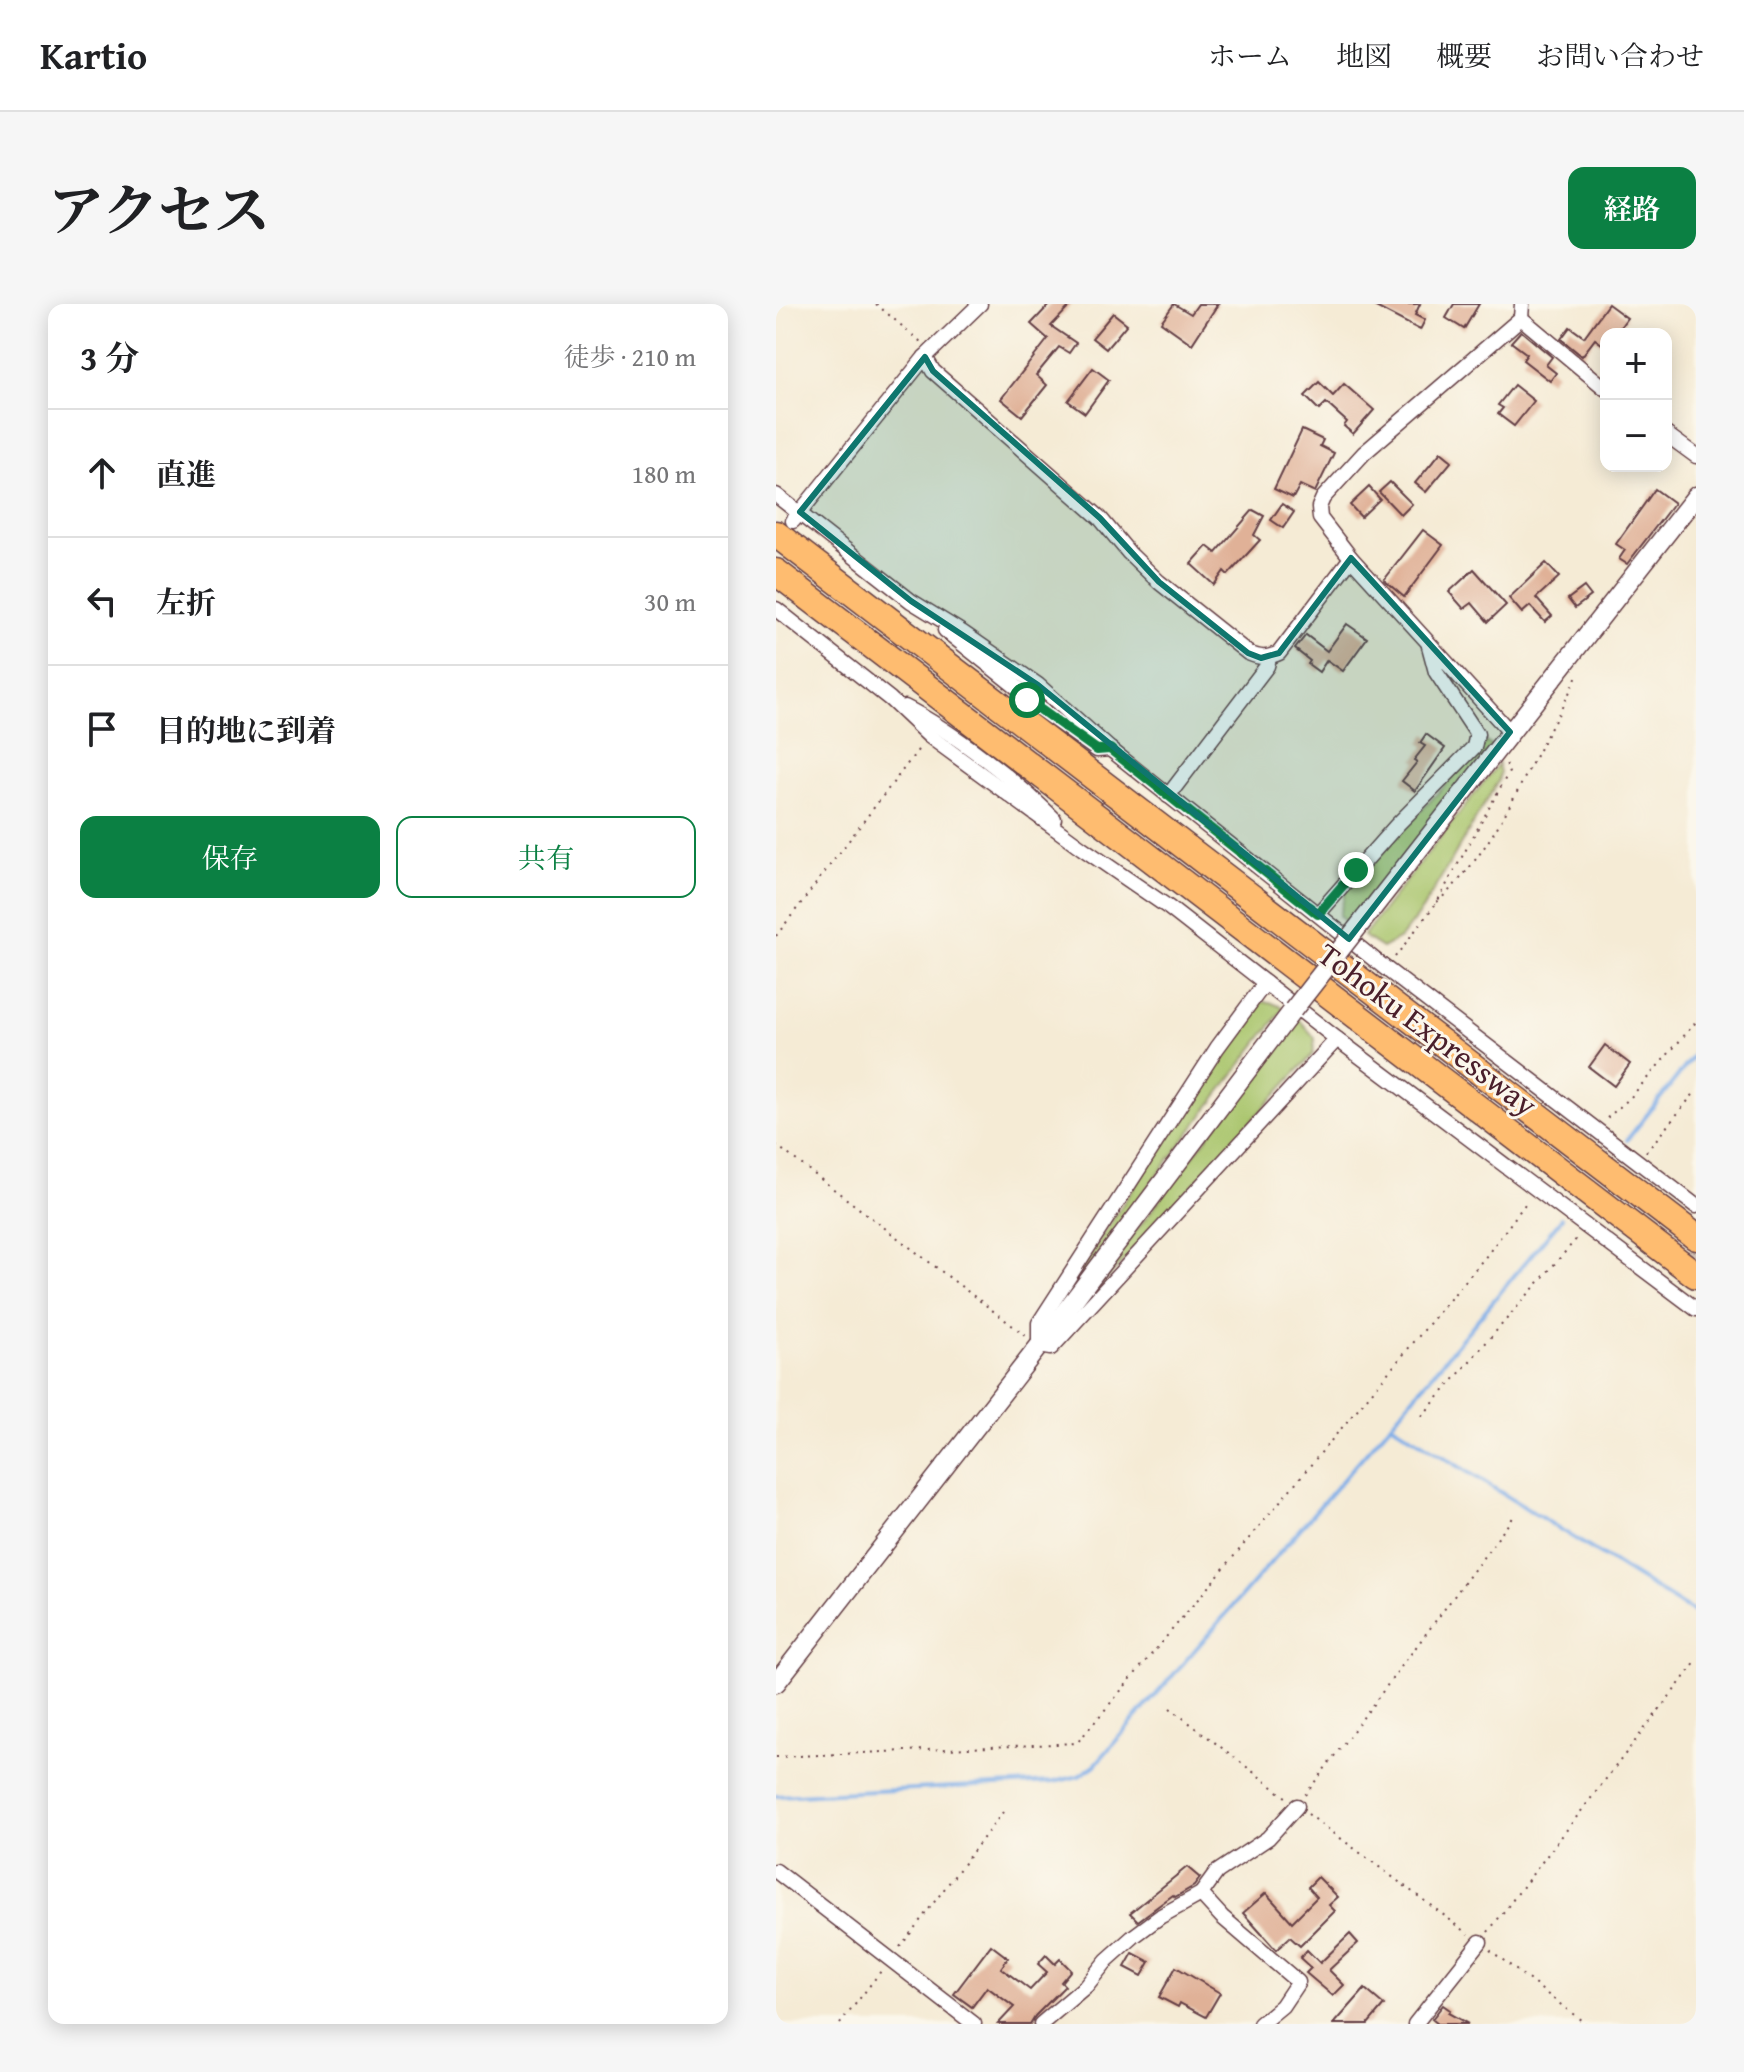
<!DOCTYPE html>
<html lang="ja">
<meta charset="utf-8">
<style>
:root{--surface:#fff;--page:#f6f6f6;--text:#202124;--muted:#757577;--line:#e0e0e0;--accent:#0b8043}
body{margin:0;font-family:"Gentium Book Plus","Noto Serif JP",serif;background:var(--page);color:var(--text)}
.controls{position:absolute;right:24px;top:24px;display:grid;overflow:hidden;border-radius:16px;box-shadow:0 4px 20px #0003}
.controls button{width:72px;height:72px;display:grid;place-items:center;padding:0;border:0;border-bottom:2px solid var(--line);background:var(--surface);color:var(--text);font:40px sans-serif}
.stop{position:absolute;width:24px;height:24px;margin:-18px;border:6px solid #0b8043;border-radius:50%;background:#fff}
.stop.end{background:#0b8043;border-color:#fff;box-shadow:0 2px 8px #0008}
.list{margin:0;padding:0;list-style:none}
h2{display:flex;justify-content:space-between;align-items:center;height:104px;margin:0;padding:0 32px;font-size:34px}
h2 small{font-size:26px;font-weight:400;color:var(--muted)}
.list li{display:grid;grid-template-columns:52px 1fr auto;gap:24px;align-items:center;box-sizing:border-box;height:128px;padding:0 32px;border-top:2px solid var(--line)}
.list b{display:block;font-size:30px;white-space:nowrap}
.list em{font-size:26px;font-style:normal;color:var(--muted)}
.actions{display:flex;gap:16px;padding:24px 32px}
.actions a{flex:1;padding:18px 0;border:2px solid var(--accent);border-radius:16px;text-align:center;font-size:28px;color:var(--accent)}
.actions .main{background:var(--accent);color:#fff}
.icon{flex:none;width:44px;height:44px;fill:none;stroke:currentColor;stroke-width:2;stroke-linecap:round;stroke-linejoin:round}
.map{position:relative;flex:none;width:920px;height:1720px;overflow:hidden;border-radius:16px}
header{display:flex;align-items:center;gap:48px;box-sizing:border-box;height:112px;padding:0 40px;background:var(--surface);border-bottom:2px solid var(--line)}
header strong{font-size:38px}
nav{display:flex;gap:44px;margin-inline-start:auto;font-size:28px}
.intro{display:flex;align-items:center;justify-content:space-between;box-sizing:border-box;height:192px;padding:0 48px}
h1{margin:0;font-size:56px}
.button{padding:20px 36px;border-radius:16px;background:var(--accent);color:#fff;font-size:28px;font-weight:700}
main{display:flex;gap:48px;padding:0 48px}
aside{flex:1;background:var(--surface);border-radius:16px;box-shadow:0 4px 20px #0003}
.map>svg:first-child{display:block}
.green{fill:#a9c56c;stroke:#7a724c;stroke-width:2}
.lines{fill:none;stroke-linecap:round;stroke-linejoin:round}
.stream{stroke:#7eade8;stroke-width:4}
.building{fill:#e0b197}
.minor-tunnel{stroke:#d3c2b3;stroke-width:14;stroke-dasharray:14 7;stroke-linecap:butt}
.minor-casing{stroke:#643e44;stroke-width:17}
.tertiary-casing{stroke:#643e44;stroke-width:21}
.motorway-casing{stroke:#643e44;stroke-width:29}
.path{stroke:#643e44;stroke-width:2;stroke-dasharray:2 6;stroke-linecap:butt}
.minor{stroke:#fff;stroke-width:14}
.tertiary{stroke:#fff;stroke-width:18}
.motorway{stroke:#febc70;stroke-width:26}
.tertiary-bridge-casing{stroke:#643e44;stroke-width:21;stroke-linecap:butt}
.tertiary-bridge{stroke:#fff;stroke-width:18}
.route{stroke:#0b8043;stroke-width:10}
.marked{fill:#0f766e;fill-opacity:0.2;stroke:#0f766e;stroke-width:6;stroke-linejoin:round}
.labels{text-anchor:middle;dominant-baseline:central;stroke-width:6;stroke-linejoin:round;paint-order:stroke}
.street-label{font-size:32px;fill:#4a1f2b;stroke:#fbf7ec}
</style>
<header>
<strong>Kartio</strong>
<nav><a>ホーム</a><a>地図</a><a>概要</a><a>お問い合わせ</a></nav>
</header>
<div class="intro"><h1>アクセス</h1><a class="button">経路</a></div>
<main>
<aside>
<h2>3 分<small>徒歩 · 210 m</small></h2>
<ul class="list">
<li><svg class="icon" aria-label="ahead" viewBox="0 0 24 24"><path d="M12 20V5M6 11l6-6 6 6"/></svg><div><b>直進</b></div><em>180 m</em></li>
<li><svg class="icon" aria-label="left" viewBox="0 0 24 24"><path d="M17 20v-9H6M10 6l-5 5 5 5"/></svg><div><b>左折</b></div><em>30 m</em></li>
<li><svg class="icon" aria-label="arrive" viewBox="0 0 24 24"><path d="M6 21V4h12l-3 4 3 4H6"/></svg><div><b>目的地に到着</b></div></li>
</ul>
<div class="actions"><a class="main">保存</a><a>共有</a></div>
</aside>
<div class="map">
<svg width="920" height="1720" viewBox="0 0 920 1720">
<rect width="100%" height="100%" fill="#fbf7ec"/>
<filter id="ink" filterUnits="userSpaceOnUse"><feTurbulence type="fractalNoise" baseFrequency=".0125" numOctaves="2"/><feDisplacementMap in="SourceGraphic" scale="16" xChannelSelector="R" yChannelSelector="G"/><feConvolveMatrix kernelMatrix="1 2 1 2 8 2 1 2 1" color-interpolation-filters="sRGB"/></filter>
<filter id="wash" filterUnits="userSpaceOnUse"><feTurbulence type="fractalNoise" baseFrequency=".006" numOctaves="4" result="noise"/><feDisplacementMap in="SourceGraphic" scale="32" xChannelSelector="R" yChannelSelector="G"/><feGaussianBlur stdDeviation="1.8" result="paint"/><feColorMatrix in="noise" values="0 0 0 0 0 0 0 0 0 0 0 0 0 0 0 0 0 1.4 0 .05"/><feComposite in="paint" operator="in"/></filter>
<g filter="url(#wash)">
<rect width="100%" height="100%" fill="#f5ebd5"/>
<g class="green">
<polygon points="710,438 716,442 573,622 563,612 570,586"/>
<polygon points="722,460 724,468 722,477 646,606 624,634 606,644 587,632"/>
<polygon points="485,698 494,698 508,704 273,1014 448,743 478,704"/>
<polygon points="522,714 539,734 537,750 286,1024"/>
</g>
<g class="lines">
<g class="stream">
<polyline points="851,836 920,749"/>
<polyline points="615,1120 920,1310"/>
<polyline points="0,1492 278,1478 303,1472 319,1461 615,1120 786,914"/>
</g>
</g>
<g id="blocks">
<g class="building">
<polygon points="274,0 296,0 275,22 300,39 293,49 283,43 260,71 271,81 246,112 225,95 272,35 255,20"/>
<polygon points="398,0 415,10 422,0 442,0 416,40 385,18"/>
<polygon points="594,0 644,0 639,11 649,16 644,26"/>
<polygon points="678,0 703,0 688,25 670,14"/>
<polygon points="832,0 851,14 839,30 830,30 830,43 819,35 806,52 785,35 794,23 808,33"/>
<polygon points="337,9 351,20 330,45 316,34"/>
<polygon points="745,27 776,53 770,61 780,69 774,77 747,56 751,50 735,38"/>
<polygon points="317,64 333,76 309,109 292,97"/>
<polygon points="543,78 557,92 568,80 598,106 577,130 568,122 571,118 550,99 543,106 529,92"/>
<polygon points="738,81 758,97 738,122 722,110 727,104 722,101"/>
<polygon points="526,126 547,136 544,142 558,149 539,188 524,181 517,194 498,185"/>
<polygon points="665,148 676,157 650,188 639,179"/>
<polygon points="614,178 636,200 625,211 603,188"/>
<polygon points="593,183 604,195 585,213 574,201"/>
<polygon points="879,185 898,199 851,260 843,255 849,246 840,240"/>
<polygon points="506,200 518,208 507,224 495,216"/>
<polygon points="477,206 488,212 478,231 484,236 452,271 448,267 438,281 415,260 431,242 440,249"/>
<polygon points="647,226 667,241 628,293 608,276"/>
<polygon points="770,259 783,273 760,294 776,312 769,318 754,302 746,309 733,294"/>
<polygon points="698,265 730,301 712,318 696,299 688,305 673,288"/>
<polygon points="808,283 815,292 799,304 792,295"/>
<polygon points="571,320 591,334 567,367 551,356 543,368 532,360 534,357 519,345 530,331 551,347"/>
<polygon points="650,430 669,444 639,487 626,477 641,458 638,456 649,442 644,439"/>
<polygon points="829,741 854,760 838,782 813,763"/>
<polygon points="411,1563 424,1574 418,1582 399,1593 397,1591 362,1617 354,1609"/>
<polygon points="542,1573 562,1593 553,1601 559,1607 524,1642 514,1633 500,1646 467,1609 490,1589 516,1618 541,1593 532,1583"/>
<polygon points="574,1630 582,1639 553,1666 568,1681 557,1692 530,1669 535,1664 524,1654 531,1646 544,1659"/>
<polygon points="215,1641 232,1654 225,1664 254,1686 271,1668 262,1660 270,1651 279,1660 284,1655 295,1666 285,1678 289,1682 259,1712 254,1720 222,1720 238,1703 211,1683 196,1703 178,1690"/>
<polygon points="357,1649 374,1658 366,1672 349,1663"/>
<polygon points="400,1663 444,1689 430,1713 404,1699 402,1703 383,1693"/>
<polygon points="589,1685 608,1701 592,1720 558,1720"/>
<polygon points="667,1701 674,1706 672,1709 692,1720 662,1720 656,1715"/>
</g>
</g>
</g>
<g filter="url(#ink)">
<use href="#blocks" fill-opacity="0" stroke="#643e44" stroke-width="2"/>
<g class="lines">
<polyline class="minor-tunnel" points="900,973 920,948"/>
<defs>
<g id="minor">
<polyline points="746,0 745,14 830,85"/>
<path d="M149,53l8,14 167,147 29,35 30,29 89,71c12,5 18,6 31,0l72,-95"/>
<polyline points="890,130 920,152"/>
<polyline points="0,191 135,297 187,329 262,381 334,445 609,664 920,902"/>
<polyline points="17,217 149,53 204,0"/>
<polyline points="0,305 114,395 153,432 306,544 392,603 561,735 920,1005"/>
<polyline points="169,326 248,389 251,396 321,446 334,445"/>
<path d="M129,403c47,24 112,74 149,112"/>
<polyline points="734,428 575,254 544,214 543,203 547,194 588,149 745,14"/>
<polyline points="392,492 491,362 493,354"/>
<polyline points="542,610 620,522 698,443 701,430 660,368 653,342"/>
<polyline points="489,679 441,744 263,1019 263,1042 275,1044 561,735"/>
<polyline points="0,1567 198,1720"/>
<polyline points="425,1590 446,1613 522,1678 506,1702 484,1720"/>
<polyline points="265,1720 310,1682 331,1656 358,1632 385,1612 425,1590 441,1568 492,1534 521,1502"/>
<polyline points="639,1720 704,1638"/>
</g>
<g id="tertiary">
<polyline points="589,614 920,192"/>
<polyline points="0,1379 263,1042 517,706"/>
</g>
<g id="motorway">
<polyline points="0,230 920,933"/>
<polyline points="0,268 920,971"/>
</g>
</defs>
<use href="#minor" class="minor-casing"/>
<use href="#tertiary" class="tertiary-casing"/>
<use href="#motorway" class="motorway-casing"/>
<g class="path">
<polyline points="100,0 145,38"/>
<path d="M661,598c48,-42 77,-104 106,-160 12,-22 25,-44 34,-67"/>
<polyline points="0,632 145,442"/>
<polyline points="619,653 661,598 733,468 730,460"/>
<polyline points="831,814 854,794 920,718"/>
<polyline points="0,841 250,1032"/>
<polyline points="870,848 920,787"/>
<polyline points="646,1112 803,932"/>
<polyline points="394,1404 511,1494"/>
<polyline points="0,1453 301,1439 711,951 752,896"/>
<polyline points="529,1491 739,1211"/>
<polyline points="532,1510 693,1630"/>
<polyline points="712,1628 920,1358"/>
<polyline points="124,1643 227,1508"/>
<polyline points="714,1646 810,1720"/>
<polyline points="64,1720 105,1667"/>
</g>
<use href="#minor" class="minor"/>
<use href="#tertiary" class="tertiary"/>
<use href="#motorway" class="motorway"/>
<defs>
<polyline id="tertiary-bridge" points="517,706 589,614"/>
</defs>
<use href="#tertiary-bridge" class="tertiary-bridge-casing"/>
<use href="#tertiary-bridge" class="tertiary-bridge"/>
</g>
</g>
<g class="lines" filter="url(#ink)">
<polyline class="route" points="251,396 321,446 334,445 542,610 580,566"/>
</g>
<path class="marked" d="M149,53l8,14 167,147 59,64 89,71 13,5 18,-5 72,-95 159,174 -161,207 -311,-254 -127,-84 -111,-89z"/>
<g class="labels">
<g class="street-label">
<text transform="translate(652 725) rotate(37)">Tohoku Expressway</text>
</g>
</g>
</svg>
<div class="controls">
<button>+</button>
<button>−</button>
</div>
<div class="stop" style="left:251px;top:396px"></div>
<div class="stop end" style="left:580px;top:566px"></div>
</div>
</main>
